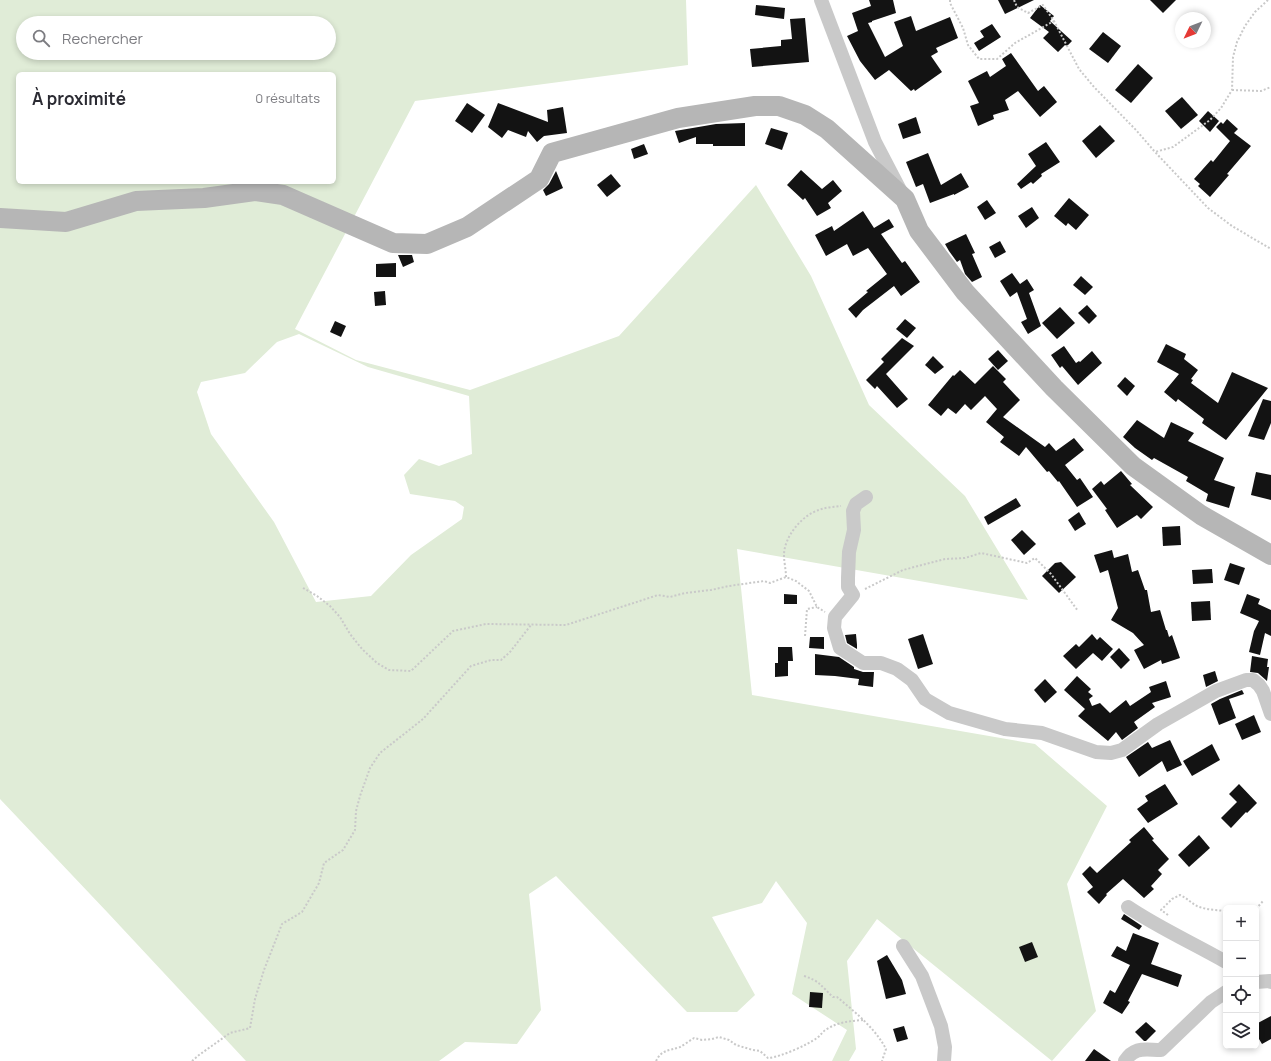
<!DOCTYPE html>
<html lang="fr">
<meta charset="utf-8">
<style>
:root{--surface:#fff;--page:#f2f2f3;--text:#2b2b33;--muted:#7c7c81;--line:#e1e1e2}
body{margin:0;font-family:Manrope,sans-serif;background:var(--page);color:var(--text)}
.controls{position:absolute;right:12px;bottom:12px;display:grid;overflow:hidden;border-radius:6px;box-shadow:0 2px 6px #0003}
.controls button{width:36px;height:36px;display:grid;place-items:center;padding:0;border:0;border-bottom:1px solid var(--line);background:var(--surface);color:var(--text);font:20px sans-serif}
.compass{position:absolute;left:1175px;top:12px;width:36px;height:36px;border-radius:50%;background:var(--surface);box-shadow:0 2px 6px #0003;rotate:227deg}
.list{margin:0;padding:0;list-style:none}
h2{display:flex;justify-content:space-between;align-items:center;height:52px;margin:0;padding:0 16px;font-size:17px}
h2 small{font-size:13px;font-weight:400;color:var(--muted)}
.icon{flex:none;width:22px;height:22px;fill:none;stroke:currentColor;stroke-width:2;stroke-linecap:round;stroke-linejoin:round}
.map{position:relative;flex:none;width:1271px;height:1061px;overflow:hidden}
.search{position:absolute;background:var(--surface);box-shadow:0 2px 6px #0003;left:16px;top:16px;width:320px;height:44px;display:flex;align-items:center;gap:10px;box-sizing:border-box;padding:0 14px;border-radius:22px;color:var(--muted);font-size:15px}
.panel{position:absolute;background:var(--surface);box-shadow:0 2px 6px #0003;left:16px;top:72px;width:320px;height:112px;border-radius:6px}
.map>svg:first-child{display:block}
.green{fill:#e0ecd7;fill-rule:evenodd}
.building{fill:#131313}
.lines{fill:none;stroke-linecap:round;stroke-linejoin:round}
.path{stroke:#c9c9c9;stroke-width:2;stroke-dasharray:2 2;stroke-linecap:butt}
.minor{stroke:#c9c9c9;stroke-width:14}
.secondary{stroke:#b6b6b6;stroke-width:20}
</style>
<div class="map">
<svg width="1271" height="1061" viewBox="0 0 1271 1061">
<rect width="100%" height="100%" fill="#fff"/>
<path class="green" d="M0,0h686l2,65 -273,36 -120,228 61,31 114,30 149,-54 137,-151 55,91 58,129 96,91 63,104 -291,-51 15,146 283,49 72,62 -40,78 29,127 -44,50 -175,-142 -30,42 9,88 -7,12h-17l15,-31 -55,-36 15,-71 -31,-42 -14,22 -50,14 43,78 -18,17h-50l-131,-136 -27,18 12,116 -24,34 -52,-2 -26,19h-193l-138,-148 -108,-114zM23,23h306v30h-306zM18,74h316v108h-316zM299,334l69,33 101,29 3,58 -33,12 -20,-7 -15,16 6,19 45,7 9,6 -2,12 -51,36 -40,41 -55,6 -42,-80 -63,-88 -14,-42 4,-10 44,-9 32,-31z"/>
<g class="building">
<polygon points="869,0 893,0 896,13 872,21 872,22 868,23 885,57 903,46 894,22 911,16 916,31 950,17 958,38 936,48 938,52 931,56 942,72 915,91 914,89 911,91 889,70 875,80 860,61 847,36 858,31 852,13 871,6"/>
<polygon points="998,0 1034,0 1005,14"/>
<polygon points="1150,0 1176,0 1163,13"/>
<polygon points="756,5 785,8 784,19 755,15"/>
<polygon points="1040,5 1054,16 1050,21 1072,41 1067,46 1065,45 1058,52 1043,38 1049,32 1030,18"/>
<polygon points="805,18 809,62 752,67 750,49 781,46 781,40 792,39 790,19"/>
<polygon points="992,24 1001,37 979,51 974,43 984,37 980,31"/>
<polygon points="1103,32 1121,46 1108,63 1089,49"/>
<polygon points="1011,53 1038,91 1044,86 1057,102 1040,117 1018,91 1005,100 1009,110 993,115 994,119 978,126 970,106 979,103 968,81 987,71 990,77 1006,66 1002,59"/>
<polygon points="1138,64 1153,78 1131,103 1115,90"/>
<polygon points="1182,97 1198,115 1181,129 1165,111"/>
<polygon points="467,103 485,115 472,133 455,121"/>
<polygon points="498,103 548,122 547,110 563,107 567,133 544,136 537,142 528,131 526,137 508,130 502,138 488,127"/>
<polygon points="1208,111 1219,121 1210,132 1199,121"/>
<polygon points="916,117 921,133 903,139 898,124"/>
<polygon points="1227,119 1238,129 1234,133 1251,146 1227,174 1229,175 1210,197 1198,186 1200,184 1194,179 1211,160 1213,162 1230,141 1216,127 1221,122 1223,124"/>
<polygon points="745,123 745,146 713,146 713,144 696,144 696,137 679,143 675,131 716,124"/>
<polygon points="1100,125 1115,141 1096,158 1082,141"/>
<polygon points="771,128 788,133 782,150 765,144"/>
<polygon points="1046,142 1060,162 1041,174 1042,176 1033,184 1031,182 1021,189 1017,184 1036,166 1028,154"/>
<polygon points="644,144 648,154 634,159 631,149"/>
<polygon points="928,153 941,185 961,173 969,187 954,195 954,194 930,203 923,184 916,187 906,162"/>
<polygon points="801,170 822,189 833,180 842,191 828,203 831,208 817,216 805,198 803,200 787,185"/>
<polygon points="556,171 563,188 546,196 543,190 549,184"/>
<polygon points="611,174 621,186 607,197 597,185"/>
<polygon points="1069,198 1089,215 1076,230 1068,223 1066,226 1054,216"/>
<polygon points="987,200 996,213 985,220 977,207"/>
<polygon points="1032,207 1039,218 1026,228 1018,216"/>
<polygon points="863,211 874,228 889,219 894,227 881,234 902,263 905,261 920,282 901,296 894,286 863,310 856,318 848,309 868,292 866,291 887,274 868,248 853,256 847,244 826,256 815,235 832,226 834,231"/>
<polygon points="966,234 975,253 972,254 982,277 972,282 965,274 960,260 957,262 949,251 945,244"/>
<polygon points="1000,241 1006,252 995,258 989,247"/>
<polygon points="398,255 412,255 414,262 403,267"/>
<polygon points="396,263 396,277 376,277 376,264"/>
<polygon points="1012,273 1020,284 1027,279 1034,290 1029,293 1041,326 1028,334 1021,322 1027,319 1017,292 1010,297 1000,281"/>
<polygon points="1081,276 1093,287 1085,295 1073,285"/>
<polygon points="385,291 386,305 375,306 374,292"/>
<polygon points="1087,305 1097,316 1089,324 1078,313"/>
<polygon points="1060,307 1075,323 1057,339 1042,323"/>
<polygon points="905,319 916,328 907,338 896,329"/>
<polygon points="335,321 346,326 341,337 330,332"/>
<polygon points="902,338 914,346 886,374 908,399 897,408 877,386 875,389 866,380 884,362 881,359"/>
<polygon points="1166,344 1186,354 1184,359 1198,370 1191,379 1193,380 1191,383 1218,403 1232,372 1268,388 1226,440 1202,423 1204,419 1178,399 1176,402 1164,392 1179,374 1157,362"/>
<polygon points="1064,346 1076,363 1079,361 1080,362 1092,351 1102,363 1078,385 1062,366 1060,368 1051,355"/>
<polygon points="998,350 1008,361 998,370 988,359"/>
<polygon points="933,356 944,367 935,374 925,365"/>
<polygon points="993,366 1006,379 1003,382 1020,400 1003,417 1045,447 1049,443 1056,451 1074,438 1084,450 1065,465 1077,480 1080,478 1093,497 1077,507 1059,481 1058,482 1049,471 1047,472 1026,447 1019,456 1000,442 1004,437 986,422 997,409 985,396 971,410 965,404 956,414 948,408 941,416 928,405 953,375 954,376 960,370 975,384"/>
<polygon points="1125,377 1135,386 1127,396 1117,386"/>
<polygon points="1263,399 1271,401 1271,423 1264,440 1248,436"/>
<polygon points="1137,420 1164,438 1171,422 1194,433 1188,441 1224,458 1214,480 1235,487 1229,508 1206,501 1208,494 1186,481 1188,477 1154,458 1152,460 1135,448 1123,437"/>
<polygon points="1121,471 1132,484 1130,485 1153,507 1141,519 1137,515 1117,528 1105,510 1107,509 1092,489 1101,481 1104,485"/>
<polygon points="1256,472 1271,475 1271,500 1251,495"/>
<polygon points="1016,498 1021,506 988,525 984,517"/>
<polygon points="1079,512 1086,524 1075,531 1068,520"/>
<polygon points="1180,526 1181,545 1163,546 1162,527"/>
<polygon points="1022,530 1036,544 1024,555 1011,540"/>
<polygon points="1112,550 1114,558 1128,554 1132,572 1138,570 1145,590 1147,590 1151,612 1160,610 1166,630 1167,630 1169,637 1172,635 1180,658 1162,664 1161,660 1144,669 1134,650 1144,645 1133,633 1111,620 1118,608 1108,570 1100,573 1094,555"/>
<polygon points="1061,562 1076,577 1059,593 1042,576 1055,563"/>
<polygon points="1230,563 1245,568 1239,585 1224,580"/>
<polygon points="1212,569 1213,583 1193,584 1192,570"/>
<polygon points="784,594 797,595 797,604 784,604"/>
<polygon points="1247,594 1260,599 1258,604 1271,610 1271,636 1265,633 1260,655 1249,652 1254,631 1259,621 1240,613"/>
<polygon points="1210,601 1211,620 1192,621 1191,602"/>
<polygon points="856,634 857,645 857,649 847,643 845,635"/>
<polygon points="923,634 933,664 918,669 908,639"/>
<polygon points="1092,634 1097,640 1100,637 1113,649 1102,661 1093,653 1076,669 1063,656 1076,644 1079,647"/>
<polygon points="810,637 824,637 824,649 809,648"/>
<polygon points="778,647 792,647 793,661 788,661 788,676 775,677 775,663 778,663"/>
<polygon points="1119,648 1130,660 1121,669 1110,657"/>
<polygon points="815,654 839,657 854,667 854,669 863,672 874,672 873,687 858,685 859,679 835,676 815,675"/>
<polygon points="1252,656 1268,659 1267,667 1269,667 1267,681 1258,673 1250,672"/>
<polygon points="1215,671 1218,681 1206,687 1203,675"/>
<polygon points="1077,676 1091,689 1088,692 1093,696 1089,699 1092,706 1100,703 1110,713 1126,700 1130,706 1151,692 1149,687 1166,681 1171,697 1152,703 1155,707 1134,722 1138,728 1122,740 1116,732 1108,741 1078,716 1085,709 1064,690"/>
<polygon points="1045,679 1057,692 1045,703 1034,690"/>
<polygon points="1242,690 1244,694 1229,699 1236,718 1219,725 1211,704 1220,699"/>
<polygon points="1254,715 1261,732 1242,740 1235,724"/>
<polygon points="1170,740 1182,765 1167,772 1162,761 1139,777 1126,757 1148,742 1152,748"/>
<polygon points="1212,744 1220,760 1192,776 1183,761"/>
<polygon points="1165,784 1178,804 1148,823 1137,809 1148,801 1145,796"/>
<polygon points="1239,784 1257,803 1247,813 1246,812 1231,828 1221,818 1237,802 1229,794"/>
<polygon points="1144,827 1154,839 1152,840 1169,859 1158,870 1162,874 1151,886 1154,889 1144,898 1123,879 1106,894 1107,895 1099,904 1087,892 1093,887 1082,874 1090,866 1097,873 1131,842 1129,840"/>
<polygon points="1199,835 1210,848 1189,867 1178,855"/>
<polygon points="1124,914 1142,926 1139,930 1121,919"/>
<polygon points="1133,933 1159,943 1151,964 1182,975 1178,987 1142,974 1128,1001 1130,1002 1122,1014 1103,1003 1110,990 1115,993 1130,965 1111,956 1117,946 1126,951"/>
<polygon points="1032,942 1038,957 1025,962 1019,947"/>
<polygon points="887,955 902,980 906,994 886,999 877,961"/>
<polygon points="810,992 823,993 822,1008 809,1007"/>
<polygon points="1271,1016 1271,1039 1262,1044 1256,1034 1256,1024"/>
<polygon points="1146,1022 1156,1031 1146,1041 1144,1041 1135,1032"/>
<polygon points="904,1026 908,1039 897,1042 893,1029"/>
<polygon points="1094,1049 1111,1061 1085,1061"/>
</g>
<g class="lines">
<g class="path">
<polyline points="950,0 950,3 963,28 968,45 979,59 997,59 1015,43 1054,21"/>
<polyline points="1014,0 1017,7 1028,13 1043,5 1054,21 1079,69 1094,87 1136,130 1155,152"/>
<polyline points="1268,0 1255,12 1245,26 1237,42 1233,57 1232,90 1221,108 1210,120 1173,147 1155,152 1208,208 1232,226 1271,249"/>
<polyline points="1232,90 1261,91 1271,87"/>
<path d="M786,577c0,-7 -2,-15 -2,-22 0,-18 18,-40 35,-45 7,-3 15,-3 22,-4"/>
<polyline points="303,588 317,596 330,606 340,617 350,634 362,649 377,663 389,670 411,671 453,631 486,624 566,625 658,595 670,597 685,593 711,590 729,586 764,581 770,583 786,577 796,581 809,591 817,607 825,612"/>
<polyline points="865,589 903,570 945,559 965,558 981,553 1027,563 1035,558 1051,574 1078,611"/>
<polyline points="805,636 807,609 817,607"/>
<polyline points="1256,909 1263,901"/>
<path d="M1168,915l-7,-5 11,-11 8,-4c7,3 11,8 17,11 9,4 20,4 29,5"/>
<path d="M804,976c16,5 17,10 29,21h4c18,15 38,31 49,52l-4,12"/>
<polyline points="192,1061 199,1055 230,1033 250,1028 255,999 264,970 282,924 302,912 319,883 324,863 343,850 355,830 356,811 360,796 370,768 380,753 423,719 471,666 491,660 501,660 510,652 531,625"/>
<path d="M656,1061c6,-12 13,-10 24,-14 4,-2 9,-6 14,-9l8,2 10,-1 7,-2 10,3 7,5 17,5 7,1 8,7c13,-1 39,-13 49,-20 4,-3 6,-7 10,-9 11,-7 23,-8 36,-9"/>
</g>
<g class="minor">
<polyline points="821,0 875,142 900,190"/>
<polyline points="866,497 856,504 853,511 854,530 849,552 848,578 848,587 853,595 835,617 834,628 840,648 863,663 881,663 897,669 912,680 925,699 949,713 1005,729 1042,733 1096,752 1111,753 1122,750 1158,724 1216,691 1246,680 1253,680 1259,685 1263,691 1271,714"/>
<path d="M1128,907c31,21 65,36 98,55"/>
<polyline points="903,946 922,976 941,1026 945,1047 944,1061"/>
<polyline points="1256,982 1270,981 1271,982"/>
<path d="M1125,1061c10,-15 20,-11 36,-11l50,-48 15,-10"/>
</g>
<polyline class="secondary" points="0,218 66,222 136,201 204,198 256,191 283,195 393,243 427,244 467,227 539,179 552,153 678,118 755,106 779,106 805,115 827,129 905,199 919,231 965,292 1054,388 1133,466 1201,515 1271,555"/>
</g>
</svg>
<div class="controls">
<button>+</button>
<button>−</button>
<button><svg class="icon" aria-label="locate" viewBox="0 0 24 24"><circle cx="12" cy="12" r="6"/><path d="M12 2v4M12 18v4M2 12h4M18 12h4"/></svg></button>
<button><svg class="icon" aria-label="layers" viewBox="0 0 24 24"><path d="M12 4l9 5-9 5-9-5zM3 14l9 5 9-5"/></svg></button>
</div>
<svg class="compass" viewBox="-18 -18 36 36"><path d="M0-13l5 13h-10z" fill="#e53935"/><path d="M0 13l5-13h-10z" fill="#7c7c81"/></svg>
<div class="search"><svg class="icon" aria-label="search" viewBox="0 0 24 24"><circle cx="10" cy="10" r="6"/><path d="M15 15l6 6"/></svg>Rechercher</div>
<section class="panel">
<h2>À proximité<small>0 résultats</small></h2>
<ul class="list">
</ul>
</section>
</div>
